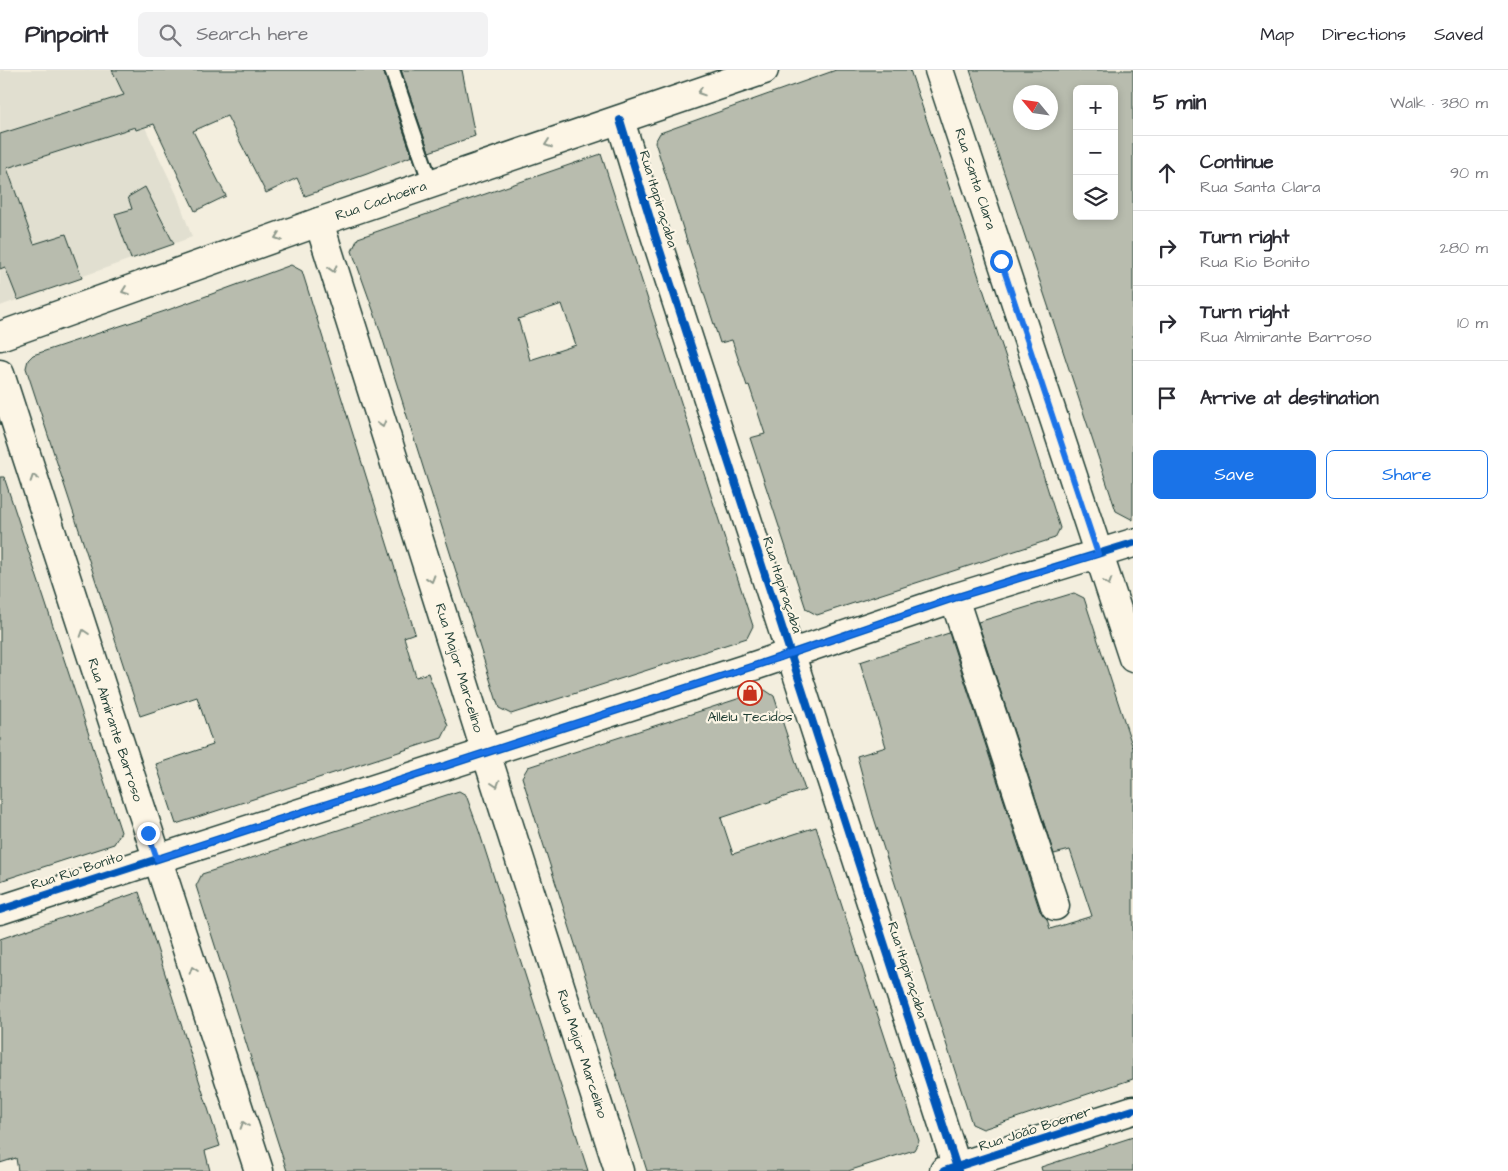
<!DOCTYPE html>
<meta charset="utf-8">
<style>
:root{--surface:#fff;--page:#f2f2f3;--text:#2b2b33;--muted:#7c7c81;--line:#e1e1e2;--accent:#1a73e8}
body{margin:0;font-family:"Architects Daughter",sans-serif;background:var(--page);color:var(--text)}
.controls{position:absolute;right:15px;top:15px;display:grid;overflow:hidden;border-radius:8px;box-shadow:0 2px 8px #0003}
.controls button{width:45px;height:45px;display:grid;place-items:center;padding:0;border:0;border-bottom:1px solid var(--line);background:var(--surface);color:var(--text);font:25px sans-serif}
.compass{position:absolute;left:1013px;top:15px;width:45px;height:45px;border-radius:50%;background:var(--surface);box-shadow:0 2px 8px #0003;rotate:299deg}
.stop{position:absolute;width:15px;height:15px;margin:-11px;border:4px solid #1a73e8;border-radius:50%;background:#fff}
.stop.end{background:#1a73e8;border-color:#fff;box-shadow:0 1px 5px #0008}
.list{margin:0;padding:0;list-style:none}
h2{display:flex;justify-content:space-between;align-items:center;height:65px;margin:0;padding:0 20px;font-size:21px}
h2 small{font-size:16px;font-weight:400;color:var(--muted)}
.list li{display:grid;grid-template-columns:32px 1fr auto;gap:15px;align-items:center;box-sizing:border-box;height:75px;padding:0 20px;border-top:1px solid var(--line)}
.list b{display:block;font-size:19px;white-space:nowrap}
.list p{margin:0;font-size:16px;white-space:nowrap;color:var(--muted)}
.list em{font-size:16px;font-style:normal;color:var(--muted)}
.actions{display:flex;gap:10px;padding:15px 20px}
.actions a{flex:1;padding:11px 0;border:1px solid var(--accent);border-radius:8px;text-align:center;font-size:18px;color:var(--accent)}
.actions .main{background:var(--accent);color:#fff}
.icon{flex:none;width:28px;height:28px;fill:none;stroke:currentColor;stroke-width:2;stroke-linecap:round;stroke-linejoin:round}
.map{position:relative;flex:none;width:1133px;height:1101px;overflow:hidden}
header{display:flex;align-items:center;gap:30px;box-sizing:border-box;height:70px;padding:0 25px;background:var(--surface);border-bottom:1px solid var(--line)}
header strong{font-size:24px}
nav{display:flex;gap:28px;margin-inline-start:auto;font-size:18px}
.search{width:350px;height:45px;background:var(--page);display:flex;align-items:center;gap:12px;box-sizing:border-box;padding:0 18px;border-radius:8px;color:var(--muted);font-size:19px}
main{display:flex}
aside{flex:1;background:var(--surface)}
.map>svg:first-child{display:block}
.built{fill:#e1dfd0}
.building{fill:#b8bcae;stroke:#1f3d34;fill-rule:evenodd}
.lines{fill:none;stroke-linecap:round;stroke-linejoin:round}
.lane-casing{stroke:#1f3d34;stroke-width:18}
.street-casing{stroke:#1f3d34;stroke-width:31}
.secondary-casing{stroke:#1f3d34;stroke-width:31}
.lane{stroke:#fcf5e5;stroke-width:14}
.street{stroke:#fcf5e5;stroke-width:28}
.secondary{stroke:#fcf5e5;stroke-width:28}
.cycleway-casing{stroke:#fcf5e5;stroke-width:11}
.cycleway{stroke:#0057b8;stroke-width:8}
.oneway{stroke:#8e998c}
.route{stroke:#1a73e8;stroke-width:6}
.labels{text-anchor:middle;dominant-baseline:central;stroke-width:4.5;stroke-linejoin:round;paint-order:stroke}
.street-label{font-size:14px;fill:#1f3d34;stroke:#fcf5e5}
.poi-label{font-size:14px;fill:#1f3d34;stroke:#fcf5e5}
</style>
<header>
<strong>Pinpoint</strong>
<div class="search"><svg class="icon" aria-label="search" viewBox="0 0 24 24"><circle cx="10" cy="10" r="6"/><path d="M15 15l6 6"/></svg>Search here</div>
<nav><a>Map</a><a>Directions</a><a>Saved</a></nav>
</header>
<main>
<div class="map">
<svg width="1133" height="1101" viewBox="0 0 1133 1101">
<rect width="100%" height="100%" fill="#f3eede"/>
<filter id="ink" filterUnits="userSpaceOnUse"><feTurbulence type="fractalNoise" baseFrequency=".02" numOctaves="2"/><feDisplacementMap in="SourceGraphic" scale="10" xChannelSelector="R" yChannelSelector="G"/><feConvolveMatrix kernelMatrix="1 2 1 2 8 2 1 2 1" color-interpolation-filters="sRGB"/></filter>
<g filter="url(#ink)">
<polygon class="built" points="0,0 118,0 177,125 192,167 0,236"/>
<g class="building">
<polygon points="112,0 383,0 412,86 367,104 305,126 297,108 266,123 227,46 193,61 226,126 195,141 154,54 136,60 135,57 7,98 34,174 66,164 82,208 18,230 5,197 0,199 0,64 124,25"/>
<polygon points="401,0 462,0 475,66 429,82"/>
<polygon points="836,0 910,0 1013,309 1060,458 1055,468 817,545 806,539 750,368 765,364 749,315 747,316 732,270 720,273 655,72 660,63"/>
<path d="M970,0h163v450l-17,-9zM1077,19h37v127h-37zM1020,22h30v30h-30z"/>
<path d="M601,84l152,472 -6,12 -236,76 -12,-6 -122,-387 -25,-70 6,-13zM562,234l14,41 -46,15 -12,-41z"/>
<polygon points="145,117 174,174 131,189 115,144 132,139 128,127"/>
<polygon points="291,195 302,201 415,563 404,567 416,607 428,603 448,656 442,668 176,754 156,694 213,675 197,627 140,646 26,298 28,290 33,285 168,240"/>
<polygon points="0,407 4,407 121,762 114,774 0,811"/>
<polygon points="1074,523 1084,528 1133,678 1133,1009 983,1059 972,1054 873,745 857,686 886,677 860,592 949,563 1040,841 1047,849 1050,859 1092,846 1070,780 1054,784 978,552"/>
<polygon points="765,620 774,626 805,720 721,748 733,784 816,757 919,1071 914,1080 848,1101 647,1101 522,707 528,697"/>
<polygon points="459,721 466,725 479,761 588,1101 287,1101 196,816 202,804"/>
<polygon points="139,822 220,1076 205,1081 210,1101 18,1101 16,1088 0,1093 0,869"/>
<polygon points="1133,1067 1133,1101 1042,1101 1041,1097"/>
</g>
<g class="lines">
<defs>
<polyline id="lane" points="392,0 431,114"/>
<g id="street">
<polyline points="620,50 655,165 958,1101"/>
<polyline points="319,152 486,683 619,1101"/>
<polyline points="0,304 259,1101"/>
<polyline points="954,528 1055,836"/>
</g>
<g id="secondary">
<polyline points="939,0 1133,588"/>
<polyline points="0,266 319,152 764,0"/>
<polyline points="0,840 757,595 954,528 1133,473"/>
<polyline points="944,1101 1133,1040"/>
</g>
</defs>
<use href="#lane" class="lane-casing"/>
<use href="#street" class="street-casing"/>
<use href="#secondary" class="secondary-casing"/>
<use href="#lane" class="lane"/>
<use href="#street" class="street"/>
<use href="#secondary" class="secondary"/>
<defs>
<g id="cycleway">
<polyline points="620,50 655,165 958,1101"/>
<polyline points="0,840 757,595 954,528 1133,473"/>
<polyline points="944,1101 1133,1040"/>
</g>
</defs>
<use href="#cycleway" class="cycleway-casing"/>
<use href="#cycleway" class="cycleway"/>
</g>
<defs><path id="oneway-chevron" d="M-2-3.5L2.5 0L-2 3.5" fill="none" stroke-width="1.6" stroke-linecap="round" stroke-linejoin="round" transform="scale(1.25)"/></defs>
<g class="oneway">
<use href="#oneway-chevron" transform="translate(701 22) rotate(161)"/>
<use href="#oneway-chevron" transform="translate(548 74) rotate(161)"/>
<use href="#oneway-chevron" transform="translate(278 167) rotate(160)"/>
<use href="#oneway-chevron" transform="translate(333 199) rotate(73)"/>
<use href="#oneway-chevron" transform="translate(125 221) rotate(160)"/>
<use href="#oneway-chevron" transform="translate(382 354) rotate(73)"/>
<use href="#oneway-chevron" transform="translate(34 408) rotate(-108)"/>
<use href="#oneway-chevron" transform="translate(431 509) rotate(73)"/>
<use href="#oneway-chevron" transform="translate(1108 512) rotate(72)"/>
<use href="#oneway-chevron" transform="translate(84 563) rotate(-108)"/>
<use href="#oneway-chevron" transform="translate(496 714) rotate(72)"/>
<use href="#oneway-chevron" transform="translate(193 900) rotate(-108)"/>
<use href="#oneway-chevron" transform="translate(244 1055) rotate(-108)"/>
</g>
</g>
<g class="lines" filter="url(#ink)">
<polyline class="route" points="148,763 157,789 757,595 954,528 1098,484 1001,191"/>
</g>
<defs>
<symbol id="shop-ring" viewBox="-11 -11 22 22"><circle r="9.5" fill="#fcf5e5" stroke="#c8321e" stroke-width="1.5"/><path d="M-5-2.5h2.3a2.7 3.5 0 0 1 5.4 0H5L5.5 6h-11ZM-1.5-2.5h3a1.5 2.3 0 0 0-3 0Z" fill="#c8321e"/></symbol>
</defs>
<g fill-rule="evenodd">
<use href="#shop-ring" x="736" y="609" width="28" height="28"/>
</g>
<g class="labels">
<g class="street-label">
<text transform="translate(975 109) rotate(72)">Rua Santa Clara</text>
<text transform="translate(658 129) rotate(73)">Rua Itapiraçaba</text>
<text transform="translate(381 131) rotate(-19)">Rua Cachoeira</text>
<text transform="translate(782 515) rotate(72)">Rua Itapiraçaba</text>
<text transform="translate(459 598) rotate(73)">Rua Major Marcelino</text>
<text transform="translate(115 660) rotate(72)">Rua Almirante Barroso</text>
<text transform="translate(77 801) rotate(-18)">Rua Rio Bonito</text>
<text transform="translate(907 900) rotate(72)">Rua Itapiraçaba</text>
<text transform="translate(582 984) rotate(72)">Rua Major Marcelino</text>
<text transform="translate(1035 1059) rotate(-18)">Rua João Boemer</text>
</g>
<g class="poi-label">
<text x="750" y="647">Allelu Tecidos</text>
</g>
</g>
</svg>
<div class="controls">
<button>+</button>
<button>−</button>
<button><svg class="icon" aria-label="layers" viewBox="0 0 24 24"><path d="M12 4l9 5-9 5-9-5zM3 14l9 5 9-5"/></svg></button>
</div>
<svg class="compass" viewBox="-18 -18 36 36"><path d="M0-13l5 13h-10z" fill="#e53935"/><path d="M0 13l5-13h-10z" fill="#7c7c81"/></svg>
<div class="stop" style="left:1001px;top:191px"></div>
<div class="stop end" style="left:148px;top:763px"></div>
</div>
<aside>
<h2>5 min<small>Walk · 380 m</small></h2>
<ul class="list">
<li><svg class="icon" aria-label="ahead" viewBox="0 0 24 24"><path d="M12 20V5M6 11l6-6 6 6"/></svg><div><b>Continue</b><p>Rua Santa Clara</p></div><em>90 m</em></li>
<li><svg class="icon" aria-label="right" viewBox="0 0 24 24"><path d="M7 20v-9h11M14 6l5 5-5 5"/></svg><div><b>Turn right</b><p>Rua Rio Bonito</p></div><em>280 m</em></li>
<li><svg class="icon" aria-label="right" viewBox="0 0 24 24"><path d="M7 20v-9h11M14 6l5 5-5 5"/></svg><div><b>Turn right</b><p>Rua Almirante Barroso</p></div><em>10 m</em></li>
<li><svg class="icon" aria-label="arrive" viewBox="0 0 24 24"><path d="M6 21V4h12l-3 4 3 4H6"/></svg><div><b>Arrive at destination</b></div></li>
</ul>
<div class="actions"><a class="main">Save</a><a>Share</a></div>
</aside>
</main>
